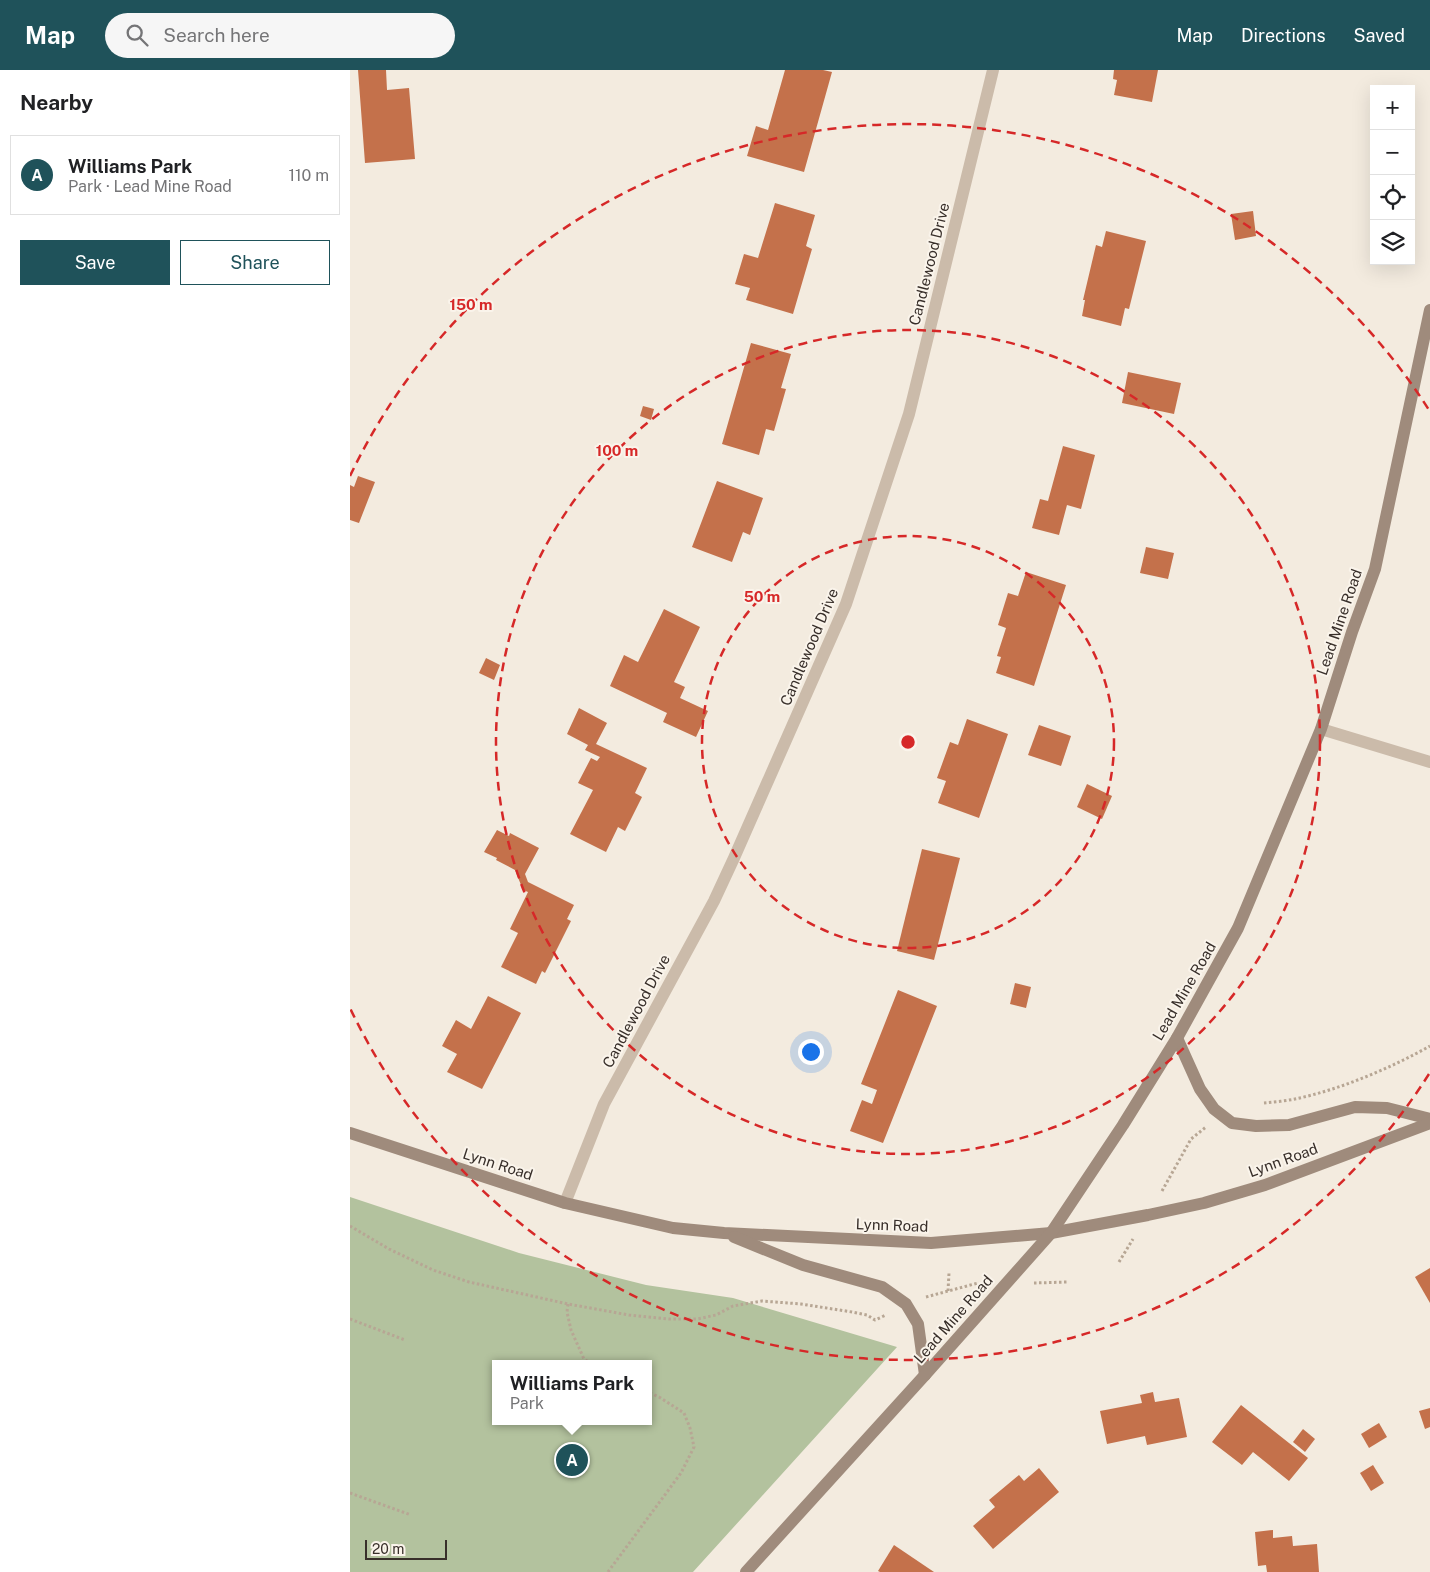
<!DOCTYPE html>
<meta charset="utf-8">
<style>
:root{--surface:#fff;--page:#f6f6f6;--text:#202124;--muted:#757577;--line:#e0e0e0;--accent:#1f525a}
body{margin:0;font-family:"Public Sans",sans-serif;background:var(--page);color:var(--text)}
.controls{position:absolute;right:15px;top:15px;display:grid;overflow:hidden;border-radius:0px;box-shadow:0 5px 20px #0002}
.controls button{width:45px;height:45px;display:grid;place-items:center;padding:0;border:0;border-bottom:1px solid var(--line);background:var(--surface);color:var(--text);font:25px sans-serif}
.scale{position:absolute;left:15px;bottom:12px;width:82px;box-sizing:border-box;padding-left:5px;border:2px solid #382f2a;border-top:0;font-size:14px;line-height:18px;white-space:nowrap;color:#382f2a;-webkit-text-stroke:4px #faf4eb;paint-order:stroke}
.you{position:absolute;left:460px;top:981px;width:18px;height:18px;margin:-12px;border:4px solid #fff;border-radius:50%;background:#1a73e8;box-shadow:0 0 0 8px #1a73e833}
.badge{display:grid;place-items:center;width:32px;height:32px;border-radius:50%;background:var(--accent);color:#fff;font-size:16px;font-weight:700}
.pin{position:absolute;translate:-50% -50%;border:2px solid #fff;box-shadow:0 1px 5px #0006}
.popup{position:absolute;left:142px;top:1290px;width:160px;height:65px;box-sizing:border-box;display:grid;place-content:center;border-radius:0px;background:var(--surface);filter:drop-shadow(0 1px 4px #0005);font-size:16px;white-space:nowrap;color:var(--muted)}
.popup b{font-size:19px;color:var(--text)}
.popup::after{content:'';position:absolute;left:50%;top:100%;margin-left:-10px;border:10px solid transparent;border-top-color:var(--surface)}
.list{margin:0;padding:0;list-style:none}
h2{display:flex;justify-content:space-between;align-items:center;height:65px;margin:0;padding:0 20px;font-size:21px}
h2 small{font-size:16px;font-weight:400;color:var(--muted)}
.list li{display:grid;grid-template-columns:32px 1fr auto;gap:15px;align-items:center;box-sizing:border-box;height:80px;margin:0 10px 10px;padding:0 10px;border:1px solid var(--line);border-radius:0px}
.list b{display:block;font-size:19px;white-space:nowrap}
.list p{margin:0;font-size:16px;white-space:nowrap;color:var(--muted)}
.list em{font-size:16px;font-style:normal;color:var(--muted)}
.actions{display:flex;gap:10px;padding:15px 20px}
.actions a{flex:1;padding:11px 0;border:1px solid var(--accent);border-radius:0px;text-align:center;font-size:18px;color:var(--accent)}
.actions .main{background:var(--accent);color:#fff}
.icon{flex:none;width:28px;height:28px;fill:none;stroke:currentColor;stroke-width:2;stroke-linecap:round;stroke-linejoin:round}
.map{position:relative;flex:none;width:1080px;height:1502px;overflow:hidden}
header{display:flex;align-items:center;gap:30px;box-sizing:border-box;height:70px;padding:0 25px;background:var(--accent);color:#fff}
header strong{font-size:24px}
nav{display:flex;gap:28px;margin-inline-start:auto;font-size:18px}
.search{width:350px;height:45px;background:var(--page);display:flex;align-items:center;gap:12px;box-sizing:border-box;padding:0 18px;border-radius:28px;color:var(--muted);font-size:19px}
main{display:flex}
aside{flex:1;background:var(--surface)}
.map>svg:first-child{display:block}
.green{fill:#b3c29e;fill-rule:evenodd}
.building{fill:#c4714b}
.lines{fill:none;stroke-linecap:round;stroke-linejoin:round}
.path{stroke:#b7a694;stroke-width:3;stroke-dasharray:2.5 2.5;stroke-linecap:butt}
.street{stroke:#cbbbaa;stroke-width:12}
.secondary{stroke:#9f8b7c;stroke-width:12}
.ring{fill:none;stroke:#d62828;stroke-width:2.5;stroke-dasharray:9 6}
.labels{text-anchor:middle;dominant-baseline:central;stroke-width:4;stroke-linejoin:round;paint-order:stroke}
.street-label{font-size:15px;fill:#382f2a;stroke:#faf4eb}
.centre{fill:#d62828;stroke:#faf4eb;stroke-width:2.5}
.ring-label{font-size:15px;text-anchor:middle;font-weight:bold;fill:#d62828;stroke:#faf4eb;stroke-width:4;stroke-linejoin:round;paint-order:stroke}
</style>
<header>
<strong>Map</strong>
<div class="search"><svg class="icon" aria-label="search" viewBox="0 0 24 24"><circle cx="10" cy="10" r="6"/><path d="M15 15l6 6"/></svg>Search here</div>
<nav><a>Map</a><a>Directions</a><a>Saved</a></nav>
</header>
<main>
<aside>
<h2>Nearby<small></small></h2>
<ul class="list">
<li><span class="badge">A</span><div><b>Williams Park</b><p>Park · Lead Mine Road</p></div><em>110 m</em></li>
</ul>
<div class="actions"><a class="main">Save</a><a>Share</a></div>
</aside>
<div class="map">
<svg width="1080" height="1502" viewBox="0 0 1080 1502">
<rect width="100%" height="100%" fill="#f3ebdf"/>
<path class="green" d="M0,1127l169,56 127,32 87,13 164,49 -204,225h-343zM146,1294h152v57h-152z"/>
<g class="building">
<polygon points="8,0 36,0 37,20 59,18 65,89 15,93"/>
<polygon points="435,0 473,0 482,2 454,102 397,86 406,56 418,60"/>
<polygon points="764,0 808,0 802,32 764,25 767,10 763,9"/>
<polygon points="425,133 465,145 456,176 462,179 443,244 396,230 400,218 385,214 394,184 408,188"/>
<polygon points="903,141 906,166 885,170 881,144"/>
<polygon points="756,161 796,171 779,239 775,238 771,256 732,246 735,230 733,230 746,175 752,177"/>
<polygon points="401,273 441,284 431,318 436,319 424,361 416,359 409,385 372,374"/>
<polygon points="778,302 831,313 824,344 772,333"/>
<polygon points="293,336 304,339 301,350 290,346"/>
<polygon points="713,376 745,385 731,439 717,435 709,465 682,458 690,429 698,431"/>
<polygon points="8,406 25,412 9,453 0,450 0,415 4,417"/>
<polygon points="367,411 413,428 400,465 393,462 382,492 342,477"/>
<polygon points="796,477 824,483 818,509 790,503"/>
<polygon points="676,502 716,515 684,616 646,603 651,587 647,586 656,558 648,555 658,523 668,526"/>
<polygon points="314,539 350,557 324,612 335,617 330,628 358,641 346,667 313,652 317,643 260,616 274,585 288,592"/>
<polygon points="136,588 150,595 144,610 129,603"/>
<polygon points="229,638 257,653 246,674 297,698 285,723 292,727 275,761 268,757 256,782 220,764 243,720 228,713 241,688 247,691 250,687 235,680 238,675 217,664"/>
<polygon points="617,649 658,664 629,748 588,733 596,711 587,708 600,672 608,675"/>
<polygon points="689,655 721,666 711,696 678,685"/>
<polygon points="737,714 762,726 752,749 727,737"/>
<polygon points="147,760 159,766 160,763 189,778 175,804 178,812 224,835 217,849 221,851 195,903 192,901 186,914 151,897 168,863 160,859 178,822 173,820 165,800 146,790 147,788 134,782"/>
<polygon points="572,779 610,788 584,890 547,881"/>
<polygon points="665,913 681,917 676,938 660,934"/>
<polygon points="548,920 587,936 533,1073 500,1061 512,1030 522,1034 527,1020 511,1014"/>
<polygon points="138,926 171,943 132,1019 97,1002 107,984 92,976 106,950 121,959"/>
<polygon points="1080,1198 1080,1233 1065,1207"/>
<polygon points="803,1322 805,1332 829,1328 837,1367 797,1375 795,1366 757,1374 750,1341 792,1333 790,1325"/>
<polygon points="891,1335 958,1388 939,1411 903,1382 892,1395 862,1372"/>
<polygon points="1080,1338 1080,1357 1075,1359 1069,1341"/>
<polygon points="1029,1353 1037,1367 1019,1378 1011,1364"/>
<polygon points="953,1359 965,1369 955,1382 943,1372"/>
<polygon points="1023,1395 1034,1413 1021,1421 1010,1403"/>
<polygon points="689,1398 709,1422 643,1479 623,1456 645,1437 639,1430 669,1405 674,1411"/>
<polygon points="923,1460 923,1468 942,1466 943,1476 967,1474 969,1502 917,1502 916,1495 908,1496 905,1462"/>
<polygon points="544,1475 584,1502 530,1502 528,1501"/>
</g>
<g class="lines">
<g class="path">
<path d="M914,1033c10,-1 21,-2 31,-4 44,-9 96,-31 135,-53"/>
<polyline points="812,1121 841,1069 856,1057"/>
<polyline points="0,1156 39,1179 83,1200 119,1212 218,1234 279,1245 319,1249 347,1249 366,1245 383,1236 412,1231 451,1234 502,1242 517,1245 525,1250 536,1245"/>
<polyline points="769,1192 783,1169"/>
<polyline points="684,1213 718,1212"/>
<polyline points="598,1221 599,1203"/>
<polyline points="576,1227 628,1213"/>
<polyline points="218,1234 217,1242 221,1260 234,1289 242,1294"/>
<polyline points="0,1249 55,1270"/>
<polyline points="0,1423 61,1445"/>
<polyline points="258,1502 331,1403 344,1377 340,1358 334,1343 309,1327 298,1322"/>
</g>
<g class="street">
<polyline points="971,659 1080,692"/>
<polyline points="215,1133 254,1034 364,831 384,788 496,534 559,344 643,0"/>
</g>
<g class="secondary">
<polyline points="827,968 850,1019 864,1039 882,1053 906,1056 939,1055 1005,1037 1037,1038 1080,1049"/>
<polyline points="0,1063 215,1133 323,1158 374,1163 581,1173 701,1163 798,1145 854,1133 915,1115 1080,1053"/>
<polyline points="384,1167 453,1195 532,1217 556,1234 568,1254 575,1305"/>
<polyline points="396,1502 575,1305 701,1163 773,1055 827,968 888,858 971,659 1002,562 1025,499 1080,240"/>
</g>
</g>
<g class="ring">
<circle cx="558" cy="672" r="206"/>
<circle cx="558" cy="672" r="412"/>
<path d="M1079 1004A618 618 0 0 1 0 938M0 406A618 618 0 0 1 1079 340"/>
</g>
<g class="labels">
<g class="street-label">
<text transform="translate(579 194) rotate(-76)">Candlewood Drive</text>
<text transform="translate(989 552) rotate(-71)">Lead Mine Road</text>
<text transform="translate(459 577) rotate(-67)">Candlewood Drive</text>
<text transform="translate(834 921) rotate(-60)">Lead Mine Road</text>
<text transform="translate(286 941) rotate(-62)">Candlewood Drive</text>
<text transform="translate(933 1090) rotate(-20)">Lynn Road</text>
<text transform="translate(148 1094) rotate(18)">Lynn Road</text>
<text transform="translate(542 1155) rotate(2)">Lynn Road</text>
<text transform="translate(603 1249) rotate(-49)">Lead Mine Road</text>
</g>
</g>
<circle cx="558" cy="672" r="8" class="centre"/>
<g class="ring-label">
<text x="121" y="240">150 m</text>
<text x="267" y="386">100 m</text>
<text x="412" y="532">50 m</text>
</g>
</svg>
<div class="controls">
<button>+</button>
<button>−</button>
<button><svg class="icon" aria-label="locate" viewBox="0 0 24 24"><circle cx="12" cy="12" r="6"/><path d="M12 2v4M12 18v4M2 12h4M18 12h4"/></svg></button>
<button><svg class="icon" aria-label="layers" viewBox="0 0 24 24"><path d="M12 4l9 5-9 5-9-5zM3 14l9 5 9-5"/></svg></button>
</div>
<div class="scale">20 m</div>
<div class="you"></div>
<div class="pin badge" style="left:222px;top:1390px">A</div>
<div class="popup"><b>Williams Park</b>Park</div>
</div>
</main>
